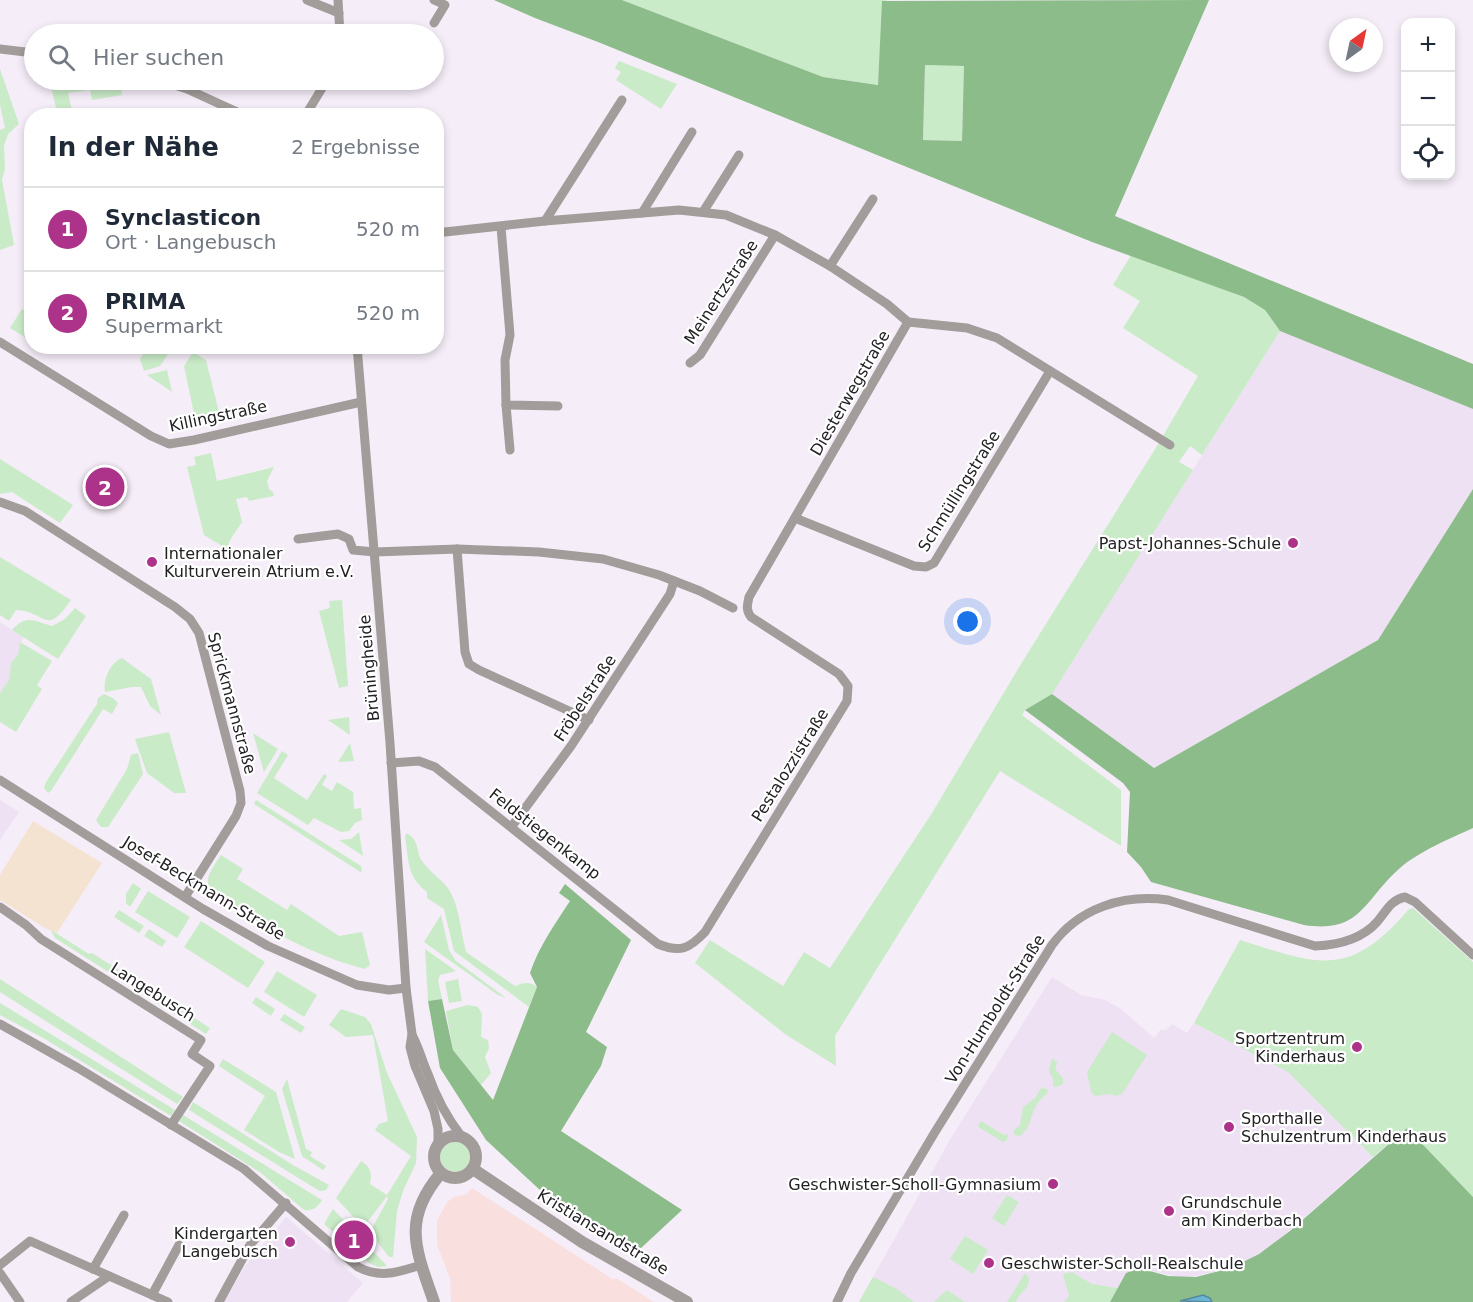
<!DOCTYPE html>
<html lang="de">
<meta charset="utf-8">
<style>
:root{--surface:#fff;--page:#f6f6f7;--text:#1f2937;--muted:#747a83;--line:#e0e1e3;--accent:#ac3389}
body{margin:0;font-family:"DejaVu Sans",sans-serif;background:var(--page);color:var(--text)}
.controls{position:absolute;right:18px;top:18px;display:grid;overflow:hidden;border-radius:12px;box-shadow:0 3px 9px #0003}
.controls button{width:54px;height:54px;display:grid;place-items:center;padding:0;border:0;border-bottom:2px solid var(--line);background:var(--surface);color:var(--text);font:30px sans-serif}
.compass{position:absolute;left:1329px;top:18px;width:54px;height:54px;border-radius:50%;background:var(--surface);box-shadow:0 3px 9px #0003;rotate:33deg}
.you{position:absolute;left:968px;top:622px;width:21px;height:21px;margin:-15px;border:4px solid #fff;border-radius:50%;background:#1a73e8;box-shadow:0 0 0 9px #1a73e833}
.badge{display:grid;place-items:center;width:39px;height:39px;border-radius:50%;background:var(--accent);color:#fff;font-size:20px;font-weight:700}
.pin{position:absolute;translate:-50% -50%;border:3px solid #fff;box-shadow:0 2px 6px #0006}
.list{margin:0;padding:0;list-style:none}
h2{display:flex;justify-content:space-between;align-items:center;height:78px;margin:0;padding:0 24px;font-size:26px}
h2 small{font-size:20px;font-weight:400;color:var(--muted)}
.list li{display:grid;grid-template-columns:39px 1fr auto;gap:18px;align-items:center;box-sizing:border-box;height:84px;padding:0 24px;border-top:2px solid var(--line)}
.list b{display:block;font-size:22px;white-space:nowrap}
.list p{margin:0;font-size:20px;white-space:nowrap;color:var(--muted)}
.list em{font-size:20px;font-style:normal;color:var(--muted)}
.icon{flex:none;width:33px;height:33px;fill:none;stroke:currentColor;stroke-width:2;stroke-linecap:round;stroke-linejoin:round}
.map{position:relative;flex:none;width:1473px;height:1302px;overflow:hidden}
.search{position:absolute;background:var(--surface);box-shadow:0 3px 9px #0003;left:24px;top:24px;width:420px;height:66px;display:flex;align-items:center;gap:15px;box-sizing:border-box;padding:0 21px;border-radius:33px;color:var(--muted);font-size:22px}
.panel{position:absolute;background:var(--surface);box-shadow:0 3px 9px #0003;left:24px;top:108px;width:420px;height:246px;border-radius:24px}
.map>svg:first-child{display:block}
.commercial{fill:#fadfdf}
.industrial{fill:#f5e3d2}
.built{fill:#eee1f3}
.green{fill:#caebc8}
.forest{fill:#8dbc8b;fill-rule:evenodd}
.water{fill:#6ab5d1;stroke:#55899d;stroke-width:1.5}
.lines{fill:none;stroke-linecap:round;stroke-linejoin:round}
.minor{stroke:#a29c9a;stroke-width:9}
.tertiary{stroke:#a29c9a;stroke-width:12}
.poi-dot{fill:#ac3389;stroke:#fff;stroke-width:2}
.labels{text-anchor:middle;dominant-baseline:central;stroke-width:4.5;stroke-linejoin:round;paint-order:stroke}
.street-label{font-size:16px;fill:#242125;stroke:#fff}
.poi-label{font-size:16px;fill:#242125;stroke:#fff;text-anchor:end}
</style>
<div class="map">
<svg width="1473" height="1302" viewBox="0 0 1473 1302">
<rect width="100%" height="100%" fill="#f5edf8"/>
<polygon class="commercial" points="472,1188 614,1280 616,1278 654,1302 451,1302 450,1278 437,1245 437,1221 447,1202 454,1197 467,1194"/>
<polygon class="industrial" points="33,821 102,863 57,933 45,928 0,900 0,875"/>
<g class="built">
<polygon points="1280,331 1473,409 1473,489 1378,640 1154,768 1052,694"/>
<polygon points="0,622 23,637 18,655 11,663 9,680 0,693"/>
<polygon points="0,800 19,812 0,840"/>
<polygon points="1052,977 1081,995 1105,1000 1121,1009 1154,1038 1160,1030 1166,1030 1172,1024 1187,1033 1194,1023 1288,1072 1373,1157 1274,1244 1248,1260 1216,1272 1183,1278 1139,1268 1126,1273 1109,1302 859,1302 951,1138"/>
<polygon points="286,1217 363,1283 347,1302 224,1302 245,1266"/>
</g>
<g class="green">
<polygon points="622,0 888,0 882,2 879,85 823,77"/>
<polygon points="619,61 677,84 661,109 616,80 621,72 615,68"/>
<polygon points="925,65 964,66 962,141 923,140"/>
<polygon points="0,69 19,124 8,134 4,146 5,169 2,180 14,245 0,250 0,130 5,128 0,105"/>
<polygon points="49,80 105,80 121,84 122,95 92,100 90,90 68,93 73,115 58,115"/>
<polygon points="1131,255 1244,297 1265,310 1280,331 1202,455 1190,446 1179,462 1193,470 1052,694 1025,710 1022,715 1121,790 1121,846 1000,771 835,1036 836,1066 785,1034 695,963 710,940 783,986 804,952 830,968 932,813 1021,664 1157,446 1198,376 1123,328 1140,301 1113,285"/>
<polygon points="22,309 31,315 31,341 10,328"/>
<polygon points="148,347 148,346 173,347 160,366 144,371 140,359"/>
<polygon points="193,352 206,360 221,420 209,423 196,423 184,366"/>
<polygon points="167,370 172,392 147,375"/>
<polygon points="211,453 217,481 274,467 267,481 269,489 273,492 274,496 249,501 247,497 236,499 242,522 230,540 227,549 204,535 187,467 196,465 194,457"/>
<polygon points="0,459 73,505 60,523 12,492 0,494"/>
<path d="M0,557l71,43c-26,38 -24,11 -55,10l-7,11 -9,-6z"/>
<polygon points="342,600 348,686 339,688 319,611 330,608 329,601"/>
<path d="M75,608l11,8 -28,43 -46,-29c15,-16 21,-9 40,-4l13,-7z"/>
<polygon points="20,642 52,661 37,685 42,689 16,732 0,722 0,693 9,680 11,663 18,655"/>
<path d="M122,658l29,21 10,36 -11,-9 -9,-19h-9l-27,5c-2,-13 5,-29 17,-34z"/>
<polygon points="104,694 113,698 118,703 112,714 103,709 51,791 48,793 44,788 46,782 97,704 98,698"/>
<polygon points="349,717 350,735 328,720"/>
<polygon points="169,732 186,793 174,793 147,773 135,739"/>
<polygon points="253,733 278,749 264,772"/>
<polygon points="350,743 354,761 338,762"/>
<polygon points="282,751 288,755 274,778 307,800 324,774 327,776 322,785 332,791 337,782 353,792 354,809 361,808 362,820 355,823 349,831 341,832 314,818 308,825 257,793"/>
<polygon points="138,753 143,774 108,827 101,827 96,820 127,769 131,755"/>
<polygon points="256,800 361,866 362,873 254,804"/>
<polygon points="359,832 363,856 339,840 351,839"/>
<path d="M407,833c14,9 8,18 15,28 8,12 22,19 29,32 9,18 10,40 15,59l49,34c9,-3 14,-5 22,1l-8,20 -75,-56 -10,-42 -17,-11v-6c-21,-16 -18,-32 -22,-56z"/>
<path d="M221,855l22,14 -6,10 50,31 4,-6 48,32 23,-4 8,33 -5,4c-52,-13 -101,-42 -146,-69 -19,-17 -10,-27 2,-45z"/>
<polygon points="133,883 141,889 130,907 126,903 126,894"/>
<polygon points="148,891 190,917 177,938 135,912"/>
<path d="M1413,908l60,54v235l-66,-69 -34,29 -85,-85 -94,-49 46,-83c80,25 109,39 169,-31z"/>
<polygon points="119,910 144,926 139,933 114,917"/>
<polygon points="441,915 449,950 455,960 506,998 498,995 424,942"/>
<polygon points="201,921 265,962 248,988 184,947"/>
<polygon points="149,929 166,941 162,947 144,936"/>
<polygon points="51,930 89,954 92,953 210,1028 206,1034 55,938"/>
<polygon points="425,949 456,971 440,975 438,980 442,999 428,1001"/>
<polygon points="277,971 317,995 304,1017 264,992"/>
<polygon points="0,979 183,1097 177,1104 0,992"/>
<polygon points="458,979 462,1001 449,1003 445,982"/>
<polygon points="256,997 275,1009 271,1016 252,1003"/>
<polygon points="0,1003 175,1110 171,1116 45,1039 0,1015"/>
<polygon points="468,1005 478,1007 482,1014 481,1037 488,1040 489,1048 485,1057 491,1073 481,1085 453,1050 446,1011"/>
<path d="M341,1009l24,8 6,7 16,49 30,64 -1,26 -13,28 -6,20 -4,46h-4l-19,-25 18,-33 -1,-3 -22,29h-4l-25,-27 25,-37c10,6 11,12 9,23l17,11 24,-39 -36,-26 4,-6 9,-3 -15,-86 -27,2 -17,-12z"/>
<polygon points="284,1014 305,1027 301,1033 280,1020"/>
<polygon points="1112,1032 1147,1055 1122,1094 1115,1096 1111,1094 1095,1096 1091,1092 1087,1072"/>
<polygon points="1052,1058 1057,1062 1055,1069 1063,1078 1063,1084 1057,1087 1053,1086 1053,1079 1049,1071"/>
<polygon points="223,1059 276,1092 295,1159 279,1152 244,1130 265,1096 219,1066"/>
<polygon points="287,1079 306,1149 312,1152 310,1156 326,1166 323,1170 302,1156 282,1089"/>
<path d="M1041,1088l6,1 1,4c-20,14 -13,32 -28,43l-5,-1 -2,-4 7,-6 3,-18 12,-9z"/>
<polygon points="193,1102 293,1165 329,1185 326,1190 320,1191 308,1184 189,1110"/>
<path d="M183,1115l139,85c-5,8 -9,11 -18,10l-43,-37 -82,-52z"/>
<polygon points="981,1121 1004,1135 1008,1134 1007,1140 1003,1142 980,1128 978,1126"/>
<circle cx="455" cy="1157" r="15"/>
<polygon points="1007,1195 1019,1202 1004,1226 992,1218"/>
<polygon points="333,1209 387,1266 378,1267 369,1263 324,1224"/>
<polygon points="965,1236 988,1250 973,1274 950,1259"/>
<polygon points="1072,1272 1092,1284 1118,1288 1110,1302 1064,1302 1069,1296 1063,1274"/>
<path d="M1025,1273l4,5c1,11 -10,14 -13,24h-9z"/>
<polygon points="873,1277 897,1289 914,1302 859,1302"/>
<polygon points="947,1290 965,1302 934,1302"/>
</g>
<g class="forest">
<path d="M494,0h128l201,77 55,8 4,-84 327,-1 -94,216 358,148v45l-193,-78 -15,-21 -21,-13 -152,-55 -494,-200 -63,-24zM925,65l39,1 -2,75 -39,-1z"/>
<path d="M1473,489v339c-22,10 -55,24 -73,40 -36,31 -38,66 -96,57l-153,-43 -10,-15 -14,-15 3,-60 -7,-9 -98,-73 27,-16 102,74 224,-128z"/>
<path d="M565,884l66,56 -45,92 21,15 -6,19 -40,65 121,79 -42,39 -86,-46 -68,-63 -46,-72 -12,-67 14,-2 11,51 40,50 44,-113 -7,-14c9,-27 25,-49 40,-72l-11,-8z"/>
<polygon points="1407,1128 1473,1197 1473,1302 1212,1302 1207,1296 1180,1301 1181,1302 1110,1302 1126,1273 1139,1268 1168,1276 1196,1277 1231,1268 1259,1254 1290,1231"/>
</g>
<polygon class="water" points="1203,1295 1210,1298 1212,1302 1180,1301"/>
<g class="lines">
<g class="minor">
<polyline points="307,0 339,13"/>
<polyline points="338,0 340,34"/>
<polyline points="434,23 445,5 434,0"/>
<polyline points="0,49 34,53"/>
<polyline points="159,80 187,89 246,116"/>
<polyline points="305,116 327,80"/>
<polyline points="703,212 739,155"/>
<polyline points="642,213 692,132"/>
<polyline points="545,221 622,100"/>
<polyline points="501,227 510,335 505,360 506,405 558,406"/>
<polyline points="436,233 545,221 679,210 726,215 775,235 830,266 887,304 908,322"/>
<polyline points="830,266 873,199"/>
<polyline points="0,342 151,436 169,444 194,440 361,402"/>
<polyline points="357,346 390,743 406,988 412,1034 410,1047 415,1066 434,1111 438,1129 438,1144"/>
<polyline points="690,363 700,355 775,235"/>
<polyline points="506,405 510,450"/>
<polyline points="0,502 25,511 175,607 190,619 199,633 240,791 241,803 236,816 185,897"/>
<polyline points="795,518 914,566 926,567 934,563 1050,371"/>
<polyline points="298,539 338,534 349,539 353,550 375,552 457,549 539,552 603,559 659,575 700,591 733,608"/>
<polyline points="457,549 465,652 469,664 479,670 589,720"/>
<path d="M391,763l28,-2 16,6 223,177c22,9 31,5 47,-12l142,-231 1,-15 -9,-12 -88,-57c-5,-7 -4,-11 -2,-20l159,-275 59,6 30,10 173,107"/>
<polyline points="0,780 203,909 268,946 357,985 389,990 406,988"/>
<polyline points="512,826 571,746 670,594 674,581"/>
<polyline points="0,907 26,925 41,939 201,1040 192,1054 210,1066 171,1125"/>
<path d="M0,1024l78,44 166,101 114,98c23,12 40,5 63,-2"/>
<path d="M412,1035c7,12 10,26 16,39 8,23 19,44 34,63"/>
<polyline points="0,1265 30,1241 168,1302"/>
<polyline points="93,1269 124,1215"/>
<polyline points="0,1273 20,1302"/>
<polyline points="152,1295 179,1245"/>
<polyline points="71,1302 109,1276"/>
<polyline points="219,1302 250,1245 286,1203"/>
<path d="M837,1302l14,-29 84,-141 117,-187c27,-37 71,-51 116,-45l147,46c23,-1 46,-6 62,-24 9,-10 13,-22 28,-25l10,5 58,53"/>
</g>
<g class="tertiary">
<circle cx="455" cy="1157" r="21"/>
<polyline points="473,1169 582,1242 687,1302"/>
<path d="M434,1302c-18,-52 -33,-82 7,-129"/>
</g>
</g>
<g class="poi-dot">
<circle cx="1293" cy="543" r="6"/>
<circle cx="152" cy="562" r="6"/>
<circle cx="1357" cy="1047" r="6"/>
<circle cx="1229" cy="1127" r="6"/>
<circle cx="1053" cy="1184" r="6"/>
<circle cx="1169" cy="1211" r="6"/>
<circle cx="290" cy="1242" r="6"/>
<circle cx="989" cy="1263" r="6"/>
</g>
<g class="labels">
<g class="street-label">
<text transform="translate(721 292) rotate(-57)">Meinertzstraße</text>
<text transform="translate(850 393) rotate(-60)">Diesterwegstraße</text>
<text transform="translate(218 416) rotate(-12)">Killingstraße</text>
<text transform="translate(959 491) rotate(-58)">Schmüllingstraße</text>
<text transform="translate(369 668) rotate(-95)">Brüningheide</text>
<text transform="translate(585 698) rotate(-57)">Fröbelstraße</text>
<text transform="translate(232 703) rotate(75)">Sprickmannstraße</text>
<text transform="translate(790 765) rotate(-58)">Pestalozzistraße</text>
<text transform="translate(545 834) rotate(38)">Feldstiegenkamp</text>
<text transform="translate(204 888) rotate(31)">Josef-Beckmann-Straße</text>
<text transform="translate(153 992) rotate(32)">Langebusch</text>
<text transform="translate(995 1009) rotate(-58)">Von-Humboldt-Straße</text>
<text transform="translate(603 1232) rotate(31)">Kristiansandstraße</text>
</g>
<g class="poi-label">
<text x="1281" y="543">Papst-Johannes-Schule</text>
<text x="164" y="553" text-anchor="start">Internationaler<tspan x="164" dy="18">Kulturverein Atrium e.V.</tspan></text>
<text x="1345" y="1038">Sportzentrum<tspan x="1345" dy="18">Kinderhaus</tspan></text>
<text x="1241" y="1118" text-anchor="start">Sporthalle<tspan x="1241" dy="18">Schulzentrum Kinderhaus</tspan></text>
<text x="1041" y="1184">Geschwister-Scholl-Gymnasium</text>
<text x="1181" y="1202" text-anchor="start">Grundschule<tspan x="1181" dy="18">am Kinderbach</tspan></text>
<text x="278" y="1233">Kindergarten<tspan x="278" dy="18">Langebusch</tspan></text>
<text x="1001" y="1263" text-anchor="start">Geschwister-Scholl-Realschule</text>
</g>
</g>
</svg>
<div class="controls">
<button>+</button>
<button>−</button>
<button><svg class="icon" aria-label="locate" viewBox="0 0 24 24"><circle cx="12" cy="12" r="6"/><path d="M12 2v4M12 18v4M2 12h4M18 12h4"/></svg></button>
</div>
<svg class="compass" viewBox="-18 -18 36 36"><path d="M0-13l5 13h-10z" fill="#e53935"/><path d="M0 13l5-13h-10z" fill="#747a83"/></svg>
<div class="you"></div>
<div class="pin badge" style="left:354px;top:1240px">1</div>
<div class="pin badge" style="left:105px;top:487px">2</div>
<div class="search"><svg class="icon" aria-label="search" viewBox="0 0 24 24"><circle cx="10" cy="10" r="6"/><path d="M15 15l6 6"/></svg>Hier suchen</div>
<section class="panel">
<h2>In der Nähe<small>2 Ergebnisse</small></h2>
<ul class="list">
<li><span class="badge">1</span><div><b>Synclasticon</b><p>Ort · Langebusch</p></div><em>520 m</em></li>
<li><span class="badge">2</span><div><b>PRIMA</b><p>Supermarkt</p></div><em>520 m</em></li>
</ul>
</section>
</div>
